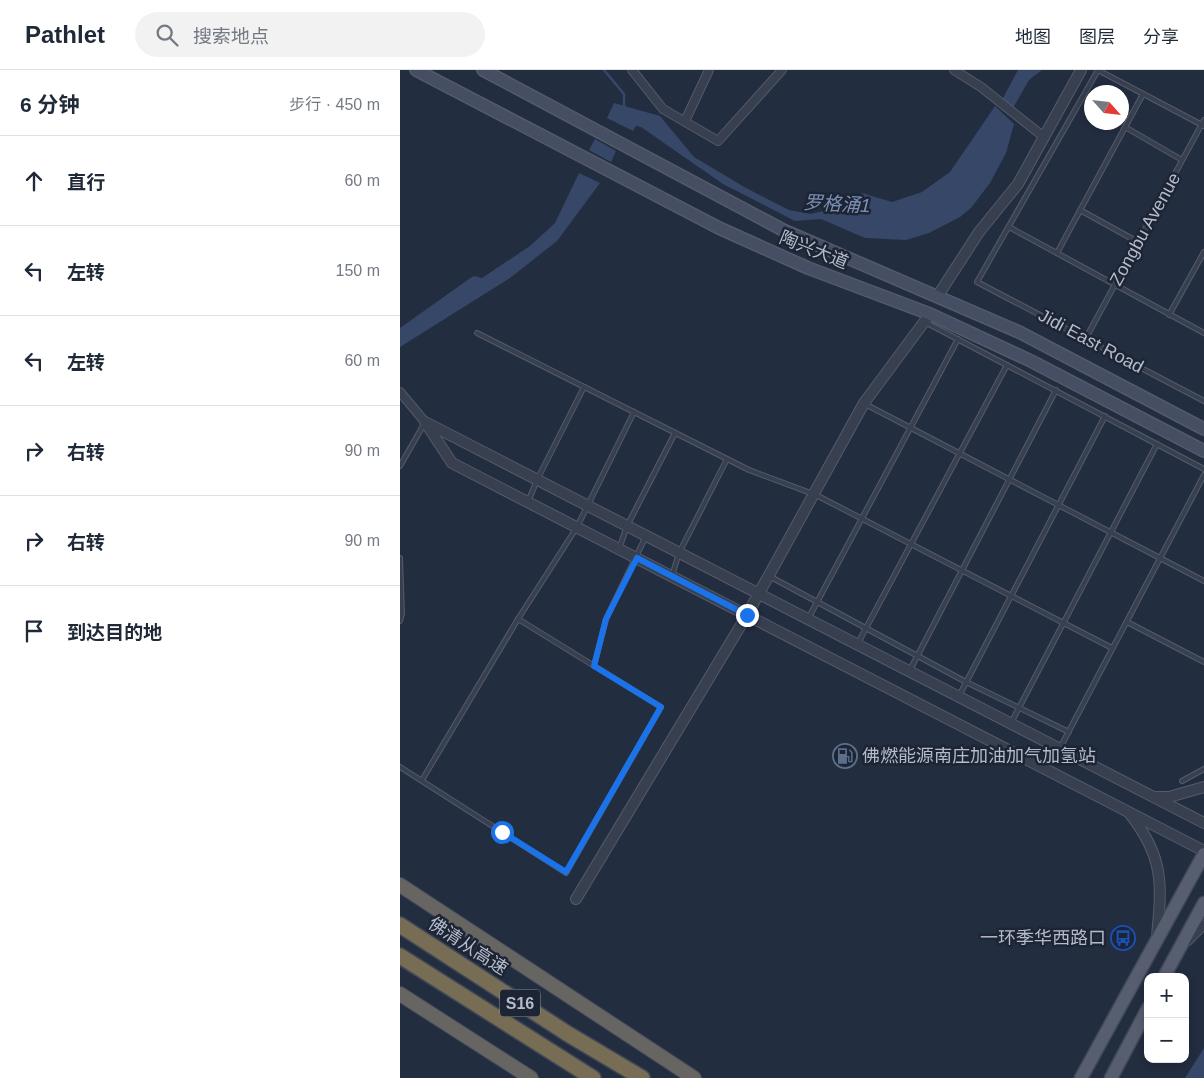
<!DOCTYPE html>
<html lang="zh">
<meta charset="utf-8">
<style>
:root{--surface:#fff;--page:#f2f2f3;--text:#1f2937;--muted:#747a83;--line:#e0e1e3}
body{margin:0;font-family:Helvetica,"Noto Sans SC",sans-serif;background:var(--page);color:var(--text)}
.controls{position:absolute;right:15px;bottom:15px;display:grid;overflow:hidden;border-radius:10px;box-shadow:0 2px 8px #0003}
.controls button{width:45px;height:45px;display:grid;place-items:center;padding:0;border:0;border-bottom:1px solid var(--line);background:var(--surface);color:var(--text);font:25px sans-serif}
.compass{position:absolute;left:684px;top:15px;width:45px;height:45px;border-radius:50%;background:var(--surface);box-shadow:0 2px 8px #0003;rotate:117deg}
.stop{position:absolute;width:15px;height:15px;margin:-11px;border:4px solid #1a73e8;border-radius:50%;background:#fff}
.stop.end{background:#1a73e8;border-color:#fff;box-shadow:0 1px 5px #0008}
.list{margin:0;padding:0;list-style:none}
h2{display:flex;justify-content:space-between;align-items:center;height:65px;margin:0;padding:0 20px;font-size:21px}
h2 small{font-size:16px;font-weight:400;color:var(--muted)}
.list li{display:grid;grid-template-columns:32px 1fr auto;gap:15px;align-items:center;box-sizing:border-box;height:90px;padding:0 20px;border-top:1px solid var(--line)}
.list b{display:block;font-size:19px;white-space:nowrap}
.list em{font-size:16px;font-style:normal;color:var(--muted)}
.icon{flex:none;width:28px;height:28px;fill:none;stroke:currentColor;stroke-width:2;stroke-linecap:round;stroke-linejoin:round}
.map{position:relative;flex:none;width:804px;height:1008px;overflow:hidden}
header{display:flex;align-items:center;gap:30px;box-sizing:border-box;height:70px;padding:0 25px;background:var(--surface);border-bottom:1px solid var(--line)}
header strong{font-size:24px}
nav{display:flex;gap:28px;margin-inline-start:auto;font-size:18px}
.search{width:350px;height:45px;background:var(--page);display:flex;align-items:center;gap:12px;box-sizing:border-box;padding:0 18px;border-radius:28px;color:var(--muted);font-size:19px}
main{display:flex}
aside{flex:1;background:var(--surface)}
.map>svg:first-child{display:block}
.water{fill:#374768}
.lines{fill:none;stroke-linecap:round;stroke-linejoin:round}
.stream{stroke:#374768;stroke-width:2.5}
.service-casing{stroke:#535b6b;stroke-width:6}
.minor-casing{stroke:#535b6b;stroke-width:10}
.tertiary-casing{stroke:#535b6b;stroke-width:12}
.secondary-casing{stroke:#535b6b;stroke-width:14}
.primary-casing{stroke:#414959;stroke-width:15}
.trunk-casing{stroke:#404858;stroke-width:16}
.motorway-casing{stroke:#404858;stroke-width:18}
.service{stroke:#384050;stroke-width:4}
.minor{stroke:#384050;stroke-width:8}
.tertiary{stroke:#384050;stroke-width:10}
.secondary{stroke:#464e63;stroke-width:11}
.primary{stroke:#565e70;stroke-width:12}
.trunk{stroke:#666562;stroke-width:14}
.motorway{stroke:#776c54;stroke-width:15}
.route{stroke:#1a73e8;stroke-width:6}
.labels{text-anchor:middle;dominant-baseline:central;stroke-width:5;stroke-linejoin:round;paint-order:stroke}
.shield{fill:#1d2535;stroke:#878e9e;stroke-width:1}
.shield-label{font-size:16px;font-weight:bold;fill:#b4bbcb}
.street-label{font-size:18px;fill:#b4bbcb;stroke:#1d2535}
.poi-label{font-size:18px;fill:#b4bbcb;stroke:#1d2535;text-anchor:start}
.water-label{font-size:19px;font-style:italic;fill:#7b8eb3;stroke:#1d2535}
</style>
<header>
<strong>Pathlet</strong>
<div class="search"><svg class="icon" aria-label="search" viewBox="0 0 24 24"><circle cx="10" cy="10" r="6"/><path d="M15 15l6 6"/></svg>搜索地点</div>
<nav><a>地图</a><a>图层</a><a>分享</a></nav>
</header>
<main>
<aside>
<h2>6 分钟<small>步行 · 450 m</small></h2>
<ul class="list">
<li><svg class="icon" aria-label="ahead" viewBox="0 0 24 24"><path d="M12 20V5M6 11l6-6 6 6"/></svg><div><b>直行</b></div><em>60 m</em></li>
<li><svg class="icon" aria-label="left" viewBox="0 0 24 24"><path d="M17 20v-9H6M10 6l-5 5 5 5"/></svg><div><b>左转</b></div><em>150 m</em></li>
<li><svg class="icon" aria-label="left" viewBox="0 0 24 24"><path d="M17 20v-9H6M10 6l-5 5 5 5"/></svg><div><b>左转</b></div><em>60 m</em></li>
<li><svg class="icon" aria-label="right" viewBox="0 0 24 24"><path d="M7 20v-9h11M14 6l5 5-5 5"/></svg><div><b>右转</b></div><em>90 m</em></li>
<li><svg class="icon" aria-label="right" viewBox="0 0 24 24"><path d="M7 20v-9h11M14 6l5 5-5 5"/></svg><div><b>右转</b></div><em>90 m</em></li>
<li><svg class="icon" aria-label="arrive" viewBox="0 0 24 24"><path d="M6 21V4h12l-3 4 3 4H6"/></svg><div><b>到达目的地</b></div></li>
</ul>
</aside>
<div class="map">
<svg width="804" height="1008" viewBox="0 0 804 1008">
<rect width="100%" height="100%" fill="#232d40"/>
<g class="water">
<polygon points="618,0 642,0 629,10 613,38 602,30"/>
<polygon points="214,33 260,46 294,87 346,118 389,140 411,144 435,138 462,123 492,132 522,122 550,102 595,36 614,54 606,83 590,113 571,138 560,147 529,163 506,170 465,168 421,149 395,151 323,114 241,57 236,56 233,61 207,48"/>
<polygon points="195,69 216,81 211,92 189,80"/>
<polygon points="179,103 200,113 157,171 110,208 0,277 0,258 69,209 74,206 82,208 130,176 155,153"/>
<polygon points="804,978 804,1008 785,1008"/>
</g>
<g class="lines">
<polyline class="stream" points="204,0 224,24 224,39"/>
<defs>
<g id="service">
<polyline points="698,0 577,212 804,331"/>
<polyline points="698,0 804,56"/>
<polyline points="725,57 782,90"/>
<polyline points="680,140 738,172"/>
<polyline points="609,157 804,263"/>
<polyline points="657,183 743,24"/>
<polyline points="769,245 804,182"/>
<polyline points="525,252 804,399"/>
<polyline points="77,263 349,400 416,425 712,578"/>
<polyline points="686,268 804,50"/>
<polyline points="465,334 804,511"/>
<polyline points="0,396 24,354"/>
<polyline points="128,432 137,410 184,317"/>
<polyline points="219,479 227,456 275,363"/>
<polyline points="0,488 2,544 0,551"/>
<polyline points="272,506 279,483 327,389"/>
<polyline points="369,506 566,612 669,662"/>
<polyline points="408,549 558,269"/>
<polyline points="727,552 804,592"/>
<polyline points="458,573 607,295"/>
<polyline points="194,596 206,549 246,466"/>
<polyline points="510,600 656,320"/>
<polyline points="559,626 705,346"/>
<polyline points="611,653 757,374"/>
<polyline points="660,678 804,405"/>
<polyline points="0,697 166,803 261,637 118,549 177,457 234,342"/>
<polyline points="22,710 118,549"/>
<polyline points="782,711 804,699"/>
</g>
<g id="minor">
<polyline points="232,0 263,39 318,71 382,0"/>
<polyline points="554,0 581,17 644,67"/>
<polyline points="285,51 309,0"/>
<polyline points="0,322 25,352"/>
<polyline points="787,872 804,855"/>
</g>
<g id="tertiary">
<polyline points="537,227 579,162 618,114 681,0"/>
<polyline points="25,352 52,393 804,781"/>
<polyline points="27,353 804,753"/>
<polyline points="757,727 769,727 804,717"/>
<path d="M730,744c34,43 32,70 27,122"/>
<polyline points="176,829 347,545 464,333 530,244"/>
</g>
<g id="secondary">
<polyline points="16,0 319,158 408,198 530,244 631,291 804,381"/>
<polyline points="83,0 383,160 619,262 804,359"/>
</g>
<g id="primary">
<polyline points="764,907 804,833"/>
<polyline points="681,1008 804,784"/>
<polyline points="711,1008 748,938"/>
</g>
<g id="trunk">
<polyline points="0,815 294,1008"/>
<polyline points="0,924 131,1008"/>
</g>
<g id="motorway">
<polyline points="0,855 168,964 242,1008"/>
<polyline points="0,886 193,1008"/>
</g>
</defs>
<use href="#service" class="service-casing"/>
<use href="#minor" class="minor-casing"/>
<use href="#tertiary" class="tertiary-casing"/>
<use href="#secondary" class="secondary-casing"/>
<use href="#primary" class="primary-casing"/>
<use href="#trunk" class="trunk-casing"/>
<use href="#motorway" class="motorway-casing"/>
<use href="#service" class="service"/>
<use href="#minor" class="minor"/>
<use href="#tertiary" class="tertiary"/>
<use href="#secondary" class="secondary"/>
<use href="#primary" class="primary"/>
<use href="#trunk" class="trunk"/>
<use href="#motorway" class="motorway"/>
</g>
<g class="lines">
<polyline class="route" points="102,762 166,802 261,637 194,596 206,549 237,488 347,545"/>
</g>
<defs>
<symbol id="fuel-ring" viewBox="-11 -11 22 22"><circle r="9.5" fill="#1d2535" stroke="#5c6f8a" stroke-width="1.5"/><path d="M-5.5-6h7V0h2V4h1.3V-2.5L3-4.5l.8-.8L6-3V5H2.5V1h-1V6h-7ZM-4.2-4.7v3.2H.2V-4.7Z" fill="#5c6f8a"/></symbol>
<symbol id="bus-ring" viewBox="-11 -11 22 22"><circle r="9.5" fill="#1d2535" stroke="#1a4fb4" stroke-width="1.5"/><path d="M-5-6H5V4H4V6H2V4H-2V6H-4V4H-5ZM-3.5-4V0h7V-4ZM-3.5 1.2v1.5H-2V1.2ZM2 1.2v1.5H3.5V1.2Z" fill="#1a4fb4"/></symbol>
</defs>
<g fill-rule="evenodd">
<use href="#fuel-ring" x="431" y="672" width="28" height="28"/>
<use href="#bus-ring" x="709" y="854" width="28" height="28"/>
</g>
<g class="labels">
<rect class="shield" x="100" y="919.5" width="40" height="27" rx="4"/>
<g class="shield-label">
<text x="120" y="933">S16</text>
</g>
<g class="street-label">
<text transform="translate(745 159) rotate(-61)">Zongbu Avenue</text>
<text transform="translate(414 180) rotate(22)">陶兴大道</text>
<text transform="translate(691 271) rotate(28)">Jidi East Road</text>
<text transform="translate(68 876) rotate(33)">佛清从高速</text>
</g>
<g class="poi-label">
<text x="462" y="686">佛燃能源南庄加油加气加氢站</text>
<text x="706" y="868" text-anchor="end">一环季华西路口</text>
</g>
<g class="water-label">
<text transform="translate(437 134) rotate(3)">罗格涌1</text>
</g>
</g>
</svg>
<div class="controls">
<button>+</button>
<button>−</button>
</div>
<svg class="compass" viewBox="-18 -18 36 36"><path d="M0-13l5 13h-10z" fill="#e53935"/><path d="M0 13l5-13h-10z" fill="#747a83"/></svg>
<div class="stop" style="left:102px;top:762px"></div>
<div class="stop end" style="left:347px;top:545px"></div>
</div>
</main>
